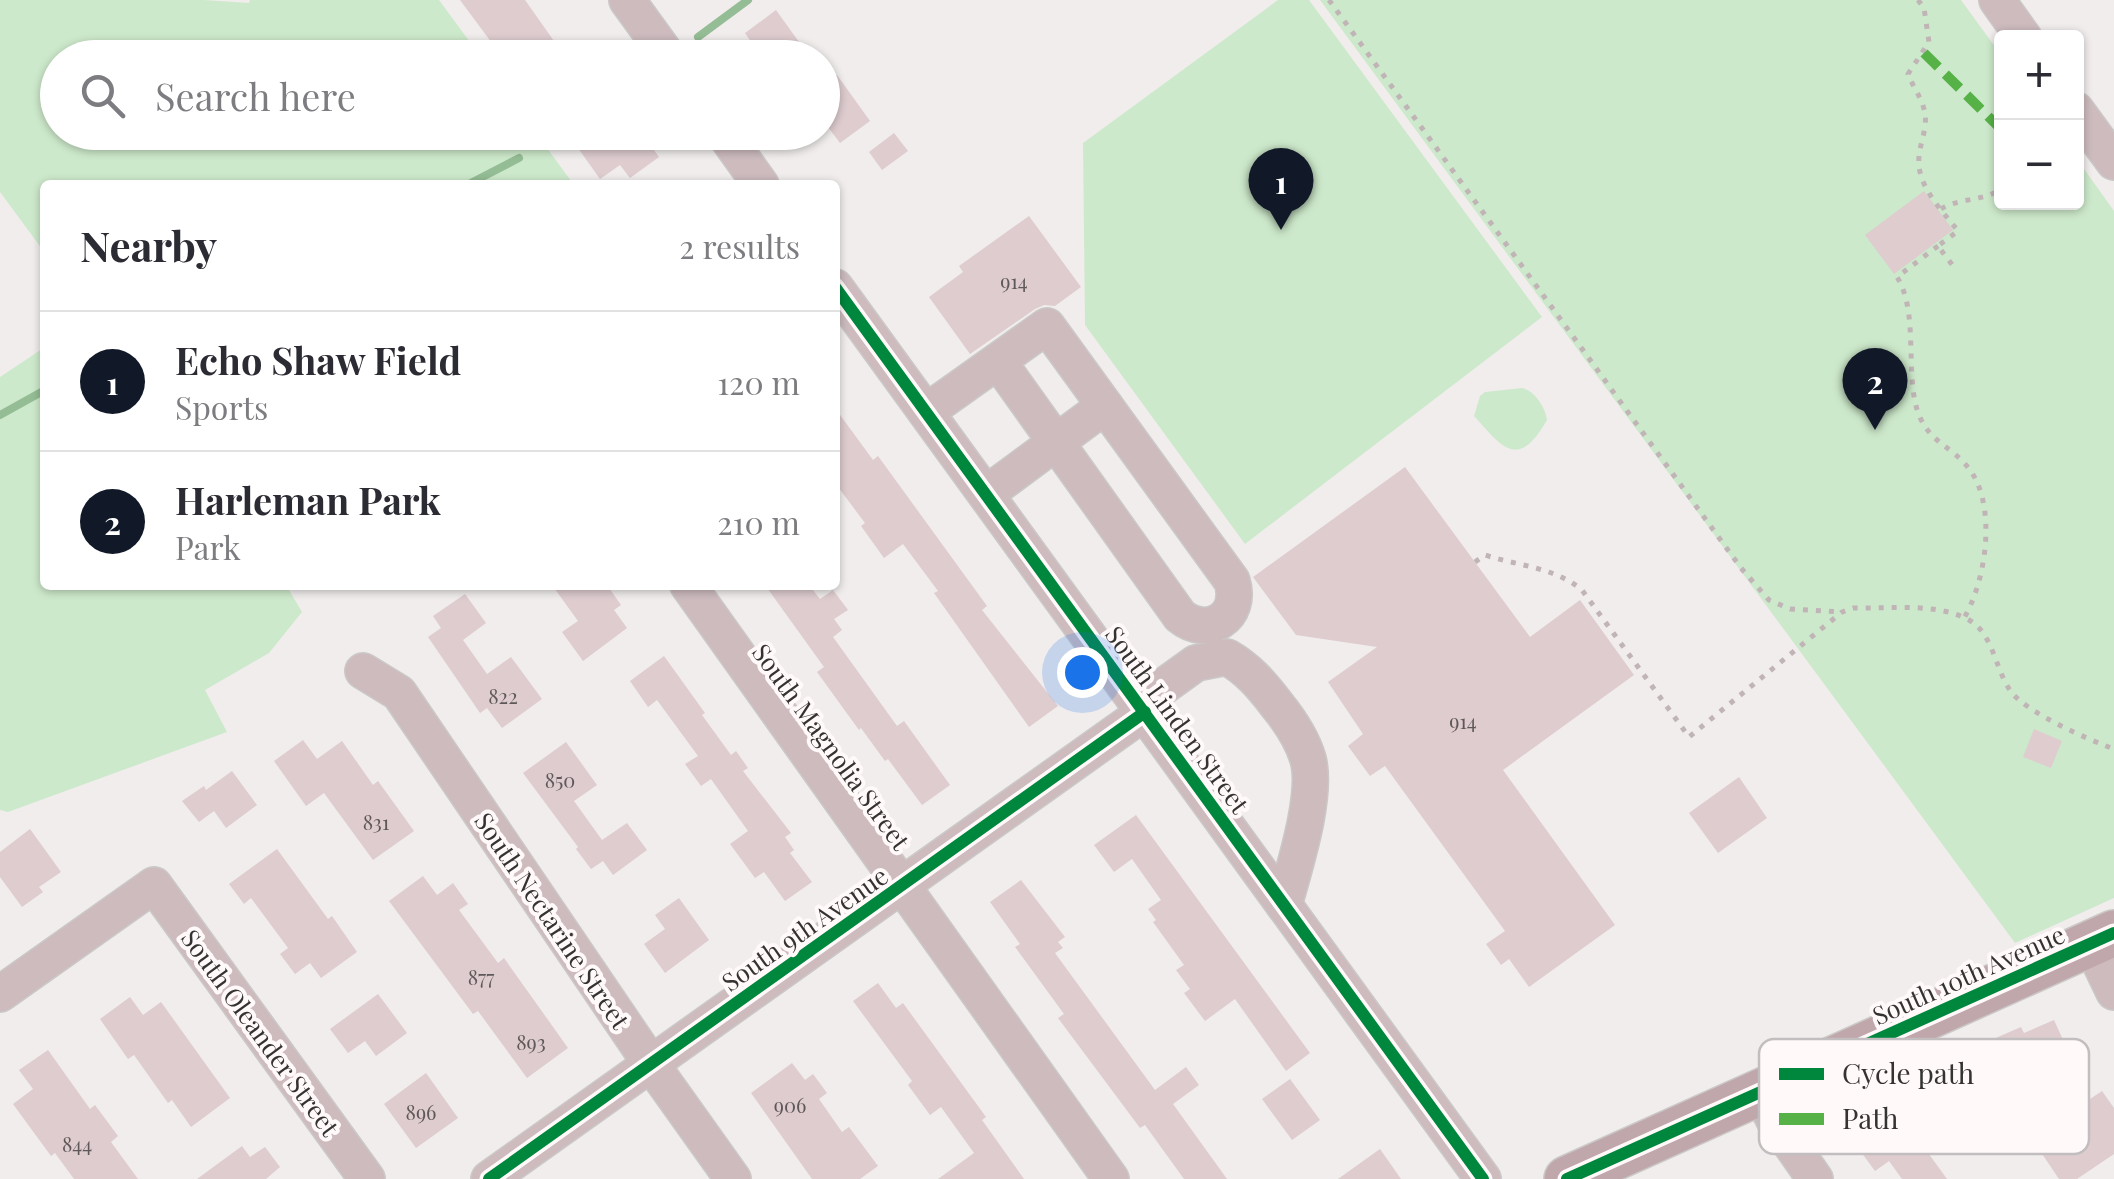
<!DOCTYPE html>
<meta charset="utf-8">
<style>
:root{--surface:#fff;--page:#f7f7f7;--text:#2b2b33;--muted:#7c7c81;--line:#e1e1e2;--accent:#111827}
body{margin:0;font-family:"Playfair Display",serif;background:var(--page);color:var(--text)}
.controls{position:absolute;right:30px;top:30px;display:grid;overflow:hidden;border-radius:10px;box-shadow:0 2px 8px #0004}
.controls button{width:90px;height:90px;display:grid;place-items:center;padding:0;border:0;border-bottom:2px solid var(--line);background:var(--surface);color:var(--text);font:50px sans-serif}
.you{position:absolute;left:1082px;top:672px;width:35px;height:35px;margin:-25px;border:8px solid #fff;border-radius:50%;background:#1a73e8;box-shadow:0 0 0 15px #1a73e833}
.badge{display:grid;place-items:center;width:65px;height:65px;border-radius:50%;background:var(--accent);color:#fff;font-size:32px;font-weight:700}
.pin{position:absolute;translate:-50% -82px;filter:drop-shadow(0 2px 5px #0008)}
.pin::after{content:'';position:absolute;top:52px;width:35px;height:30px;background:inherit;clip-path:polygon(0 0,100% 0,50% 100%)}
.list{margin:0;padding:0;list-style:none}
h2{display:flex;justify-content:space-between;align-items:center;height:130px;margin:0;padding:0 40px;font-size:42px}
h2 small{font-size:32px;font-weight:400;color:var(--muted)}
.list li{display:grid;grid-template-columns:65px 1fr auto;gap:30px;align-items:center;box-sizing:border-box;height:140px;padding:0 40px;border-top:2px solid var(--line)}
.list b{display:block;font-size:38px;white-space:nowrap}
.list p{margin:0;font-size:32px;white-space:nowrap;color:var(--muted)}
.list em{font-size:32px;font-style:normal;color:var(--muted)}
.icon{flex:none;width:55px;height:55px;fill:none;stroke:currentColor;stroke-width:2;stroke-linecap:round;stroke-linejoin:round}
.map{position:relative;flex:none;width:2114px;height:1179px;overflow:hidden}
.search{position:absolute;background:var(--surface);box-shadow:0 2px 8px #0004;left:40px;top:40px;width:800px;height:110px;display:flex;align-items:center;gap:25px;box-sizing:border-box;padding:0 35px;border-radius:55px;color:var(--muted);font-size:38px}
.panel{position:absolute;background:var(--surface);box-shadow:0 2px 8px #0004;left:40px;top:180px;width:800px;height:410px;border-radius:10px}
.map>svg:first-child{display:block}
.green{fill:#cde9cb}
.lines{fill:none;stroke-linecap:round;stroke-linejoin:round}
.stream{stroke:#95bd95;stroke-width:8}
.building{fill:#decccf}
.minor-casing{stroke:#cbc8c8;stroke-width:38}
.major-casing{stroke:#cbc8c8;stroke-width:48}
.path{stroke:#c0b4b6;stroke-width:5;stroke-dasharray:5 8;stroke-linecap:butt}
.minor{stroke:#cdbbbe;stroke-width:35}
.major{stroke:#c0a7ac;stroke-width:45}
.quiet{stroke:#56b246;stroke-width:10;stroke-dasharray:20 10;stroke-linecap:butt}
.cycleway-casing{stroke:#fff9fa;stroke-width:19}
.cycleway{stroke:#00873e;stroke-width:12}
.labels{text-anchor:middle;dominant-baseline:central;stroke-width:8;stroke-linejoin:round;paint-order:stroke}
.number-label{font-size:20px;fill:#5f5859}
.street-label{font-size:25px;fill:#353232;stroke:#fff9fa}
.key{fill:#fff9fa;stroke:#c2bdbe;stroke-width:2.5}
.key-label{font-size:28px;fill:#353232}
</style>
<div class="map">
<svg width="2114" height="1179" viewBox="0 0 2114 1179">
<rect width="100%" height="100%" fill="#f1eded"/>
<g class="green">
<polygon points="0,0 204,0 249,3 250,0 439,0 481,57 58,58 58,132 536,133 574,185 45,185 45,253 0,192"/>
<polygon points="1278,0 1309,0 1542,317 1245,544 1085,325 1083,143"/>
<polygon points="1320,0 1961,0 2001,55 2002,202 2076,202 2077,159 2114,211 2114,898 2015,943"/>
<polygon points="45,347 45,585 286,585 302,612 269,653 205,690 227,732 8,812 0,810 0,377"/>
<path d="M1522,388c12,2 24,20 25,32 -29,51 -45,27 -73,-4l6,-20 5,-4z"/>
</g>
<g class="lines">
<g class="stream">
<polyline points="698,37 748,0"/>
<polyline points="467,185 519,158"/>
<polyline points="0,415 45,390"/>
</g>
</g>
<g class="building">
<polygon points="460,0 525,0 566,58 503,58"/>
<polygon points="776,10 804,49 792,58 762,58 745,33"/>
<polygon points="837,75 870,121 840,143 822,119 822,86"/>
<polygon points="600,132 641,132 659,157 630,178 620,165 600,179 578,148"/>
<polygon points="894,133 908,151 882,170 869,152"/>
<polygon points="1924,191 1953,230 1894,274 1865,235"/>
<polygon points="1029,216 1081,287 1055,306 1044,305 1035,309 970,354 929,297 963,272 959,266"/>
<polygon points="835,408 873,460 878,456 987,606 982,610 1058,706 1029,727 934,593 938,591 903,544 884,558 861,526 865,523 835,483"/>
<polygon points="1405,467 1530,637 1580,600 1634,675 1503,770 1615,925 1529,987 1509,959 1501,965 1486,944 1505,931 1385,766 1370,776 1348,746 1363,734 1328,682 1377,647 1296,635 1253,577"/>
<polygon points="552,585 607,585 621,605 614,610 627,628 583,661 562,632 578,621"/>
<polygon points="765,585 809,585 820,599 833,590 848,610 834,619 842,630 833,637 897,726 904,721 950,785 922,805 888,759 885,761 861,728 859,730 817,672 824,667"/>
<polygon points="465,594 486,623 463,640 487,674 511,657 542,699 502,728 487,708 480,713 428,637 441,628 433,616"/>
<polygon points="664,656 705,713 702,715 731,755 736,751 748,768 743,771 791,833 785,837 794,850 790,853 812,882 785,901 764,872 755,878 730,844 748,831 711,779 701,786 685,764 698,756 657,700 648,707 630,681"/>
<polygon points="2034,729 2062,741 2051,768 2023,757"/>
<polygon points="303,740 317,759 342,741 373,785 378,781 414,831 373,860 324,793 306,806 274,761"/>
<polygon points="566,742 597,785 574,801 602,840 627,823 647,850 613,875 603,861 591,869 576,849 578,847 523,773"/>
<polygon points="232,771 257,805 226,828 214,811 199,822 182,801 204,786 206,790"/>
<polygon points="1739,777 1767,818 1718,853 1689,813"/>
<polygon points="1136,815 1310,1053 1286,1071 1235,999 1205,1021 1184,993 1190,989 1176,970 1184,965 1153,922 1156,920 1148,909 1161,900 1132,859 1114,872 1094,845"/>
<polygon points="30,829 61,872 39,887 43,892 22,907 0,877 0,852"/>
<polygon points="277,849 328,919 332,916 357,952 321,978 310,963 295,974 280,954 288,948 251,898 244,904 229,884"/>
<polygon points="423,876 437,895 453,883 468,904 459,910 498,963 504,958 568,1048 527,1078 478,1011 473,1014 389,901"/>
<polygon points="1021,880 1065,937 1058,942 1063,948 1055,953 1155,1090 1186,1067 1199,1085 1173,1104 1227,1179 1184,1179 1145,1125 1140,1128 1058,1018 1064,1014 1015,947 1020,944 990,902"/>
<polygon points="679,898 709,940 665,973 644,944 665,929 655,915"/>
<polygon points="878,983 896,1008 903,1003 986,1117 982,1120 1024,1179 938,1179 974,1153 941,1107 930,1115 908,1085 912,1081 853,1001"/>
<polygon points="378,994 407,1033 376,1056 365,1041 348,1053 330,1029"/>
<polygon points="130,997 143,1015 161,1002 230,1098 191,1127 172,1100 168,1103 134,1055 128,1059 100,1019"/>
<polygon points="2054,1020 2090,1099 2102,1091 2114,1108 2114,1154 2077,1179 2059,1179 2032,1139 2060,1120 2043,1081 1991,1104 1968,1050 2021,1027 2024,1033"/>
<polygon points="48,1050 90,1109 95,1105 118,1136 111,1142 138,1179 74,1179 55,1153 51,1156 13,1104 33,1089 19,1070"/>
<polygon points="792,1063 805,1080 813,1074 827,1093 819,1099 842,1132 849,1127 878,1166 860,1179 812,1179 751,1093"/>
<polygon points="426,1073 458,1118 416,1148 384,1104"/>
<polygon points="1290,1079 1320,1120 1292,1140 1262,1099"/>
<polygon points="1908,1085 1937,1125 1918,1139 1947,1179 1902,1179 1889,1161 1875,1171 1845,1130"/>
<polygon points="242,1146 250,1157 265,1147 280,1167 266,1179 197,1179"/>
<polygon points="1380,1149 1401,1179 1338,1179"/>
</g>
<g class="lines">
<defs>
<g id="minor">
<polyline points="627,0 669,58"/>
<polyline points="1997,0 2024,38"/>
<polyline points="2076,110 2114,162"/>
<polyline points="723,132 761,185"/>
<polyline points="835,287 1483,1179"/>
<path d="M926,412l121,-86 185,255c11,36 -24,58 -52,35l-182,-255"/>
<polyline points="986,494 1105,406"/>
<polyline points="688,585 1111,1179"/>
<polyline points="363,671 399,693 651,1064 733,1179"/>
<path d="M1139,704l57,-41 31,-6c21,12 35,28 50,48 13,16 25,34 31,54 10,36 -14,109 -24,146"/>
<polyline points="2091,944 2114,992"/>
<polyline points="0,994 154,885 367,1179"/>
<polyline points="1760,1092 1774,1120 1815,1179"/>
<polyline points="489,1179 1145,712"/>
</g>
<polyline id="major" points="1567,1179 2114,933"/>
</defs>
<use href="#minor" class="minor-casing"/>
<use href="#major" class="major-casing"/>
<g class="path">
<polyline points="1329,0 1741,568 1769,600 1790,609 1842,612"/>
<path d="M1918,0l6,8 5,34 -21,32c7,18 20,31 17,52 -2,16 -9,28 -5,46 5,22 24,41 38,59l-20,15 15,20"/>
<polyline points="2014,202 2026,202"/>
<path d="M1941,209c16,-10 36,-8 53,-16l8,4"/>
<path d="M1938,246l-41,31c21,34 9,89 19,129 10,37 35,38 54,64 27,37 16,111 -6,148"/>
<path d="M1475,562l10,-7c33,11 69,12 97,35l107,147 153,-125 11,-4c36,1 83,-6 116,12 25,14 26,51 43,73 16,20 77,47 102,56"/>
</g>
<use href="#minor" class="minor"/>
<use href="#major" class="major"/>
<polyline class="quiet" points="1924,53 2002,130"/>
<defs>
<g id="cycleway">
<polyline points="835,287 1483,1179"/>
<polyline points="489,1179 1145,712"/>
<polyline points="1567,1179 2114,933"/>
</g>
</defs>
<use href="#cycleway" class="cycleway-casing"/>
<use href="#cycleway" class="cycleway"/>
</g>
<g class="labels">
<g class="number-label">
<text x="1014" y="280">914</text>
<text x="503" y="695">822</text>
<text x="1463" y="720">914</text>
<text x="560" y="779">850</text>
<text x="376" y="821">831</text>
<text x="481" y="976">877</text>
<text x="531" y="1041">893</text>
<text x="790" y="1104">906</text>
<text x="421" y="1111">896</text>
<text x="77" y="1143">844</text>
</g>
<g class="street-label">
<text transform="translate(1178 719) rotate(54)">South Linden Street</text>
<text transform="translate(832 746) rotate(54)">South Magnolia Street</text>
<text transform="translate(553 920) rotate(56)">South Nectarine Street</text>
<text transform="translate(804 928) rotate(-35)">South 9th Avenue</text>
<text transform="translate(1968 974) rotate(-24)">South 10th Avenue</text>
<text transform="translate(261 1032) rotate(54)">South Oleander Street</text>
</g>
</g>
<rect x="1759" y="1039" width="330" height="115" rx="15" class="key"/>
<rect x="1779" y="1068" width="45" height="12" fill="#00873e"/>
<rect x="1779" y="1113" width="45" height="12" fill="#56b246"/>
<g class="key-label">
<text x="1842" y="1084">Cycle path</text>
<text x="1842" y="1129">Path</text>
</g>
</svg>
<div class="controls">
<button>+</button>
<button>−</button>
</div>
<div class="you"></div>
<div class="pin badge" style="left:1281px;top:230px">1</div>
<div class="pin badge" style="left:1875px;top:430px">2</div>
<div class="search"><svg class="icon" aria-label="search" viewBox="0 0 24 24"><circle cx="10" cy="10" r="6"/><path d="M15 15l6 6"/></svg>Search here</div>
<section class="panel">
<h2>Nearby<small>2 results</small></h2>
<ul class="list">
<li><span class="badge">1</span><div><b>Echo Shaw Field</b><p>Sports</p></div><em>120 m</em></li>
<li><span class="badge">2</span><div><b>Harleman Park</b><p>Park</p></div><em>210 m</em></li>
</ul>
</section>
</div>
